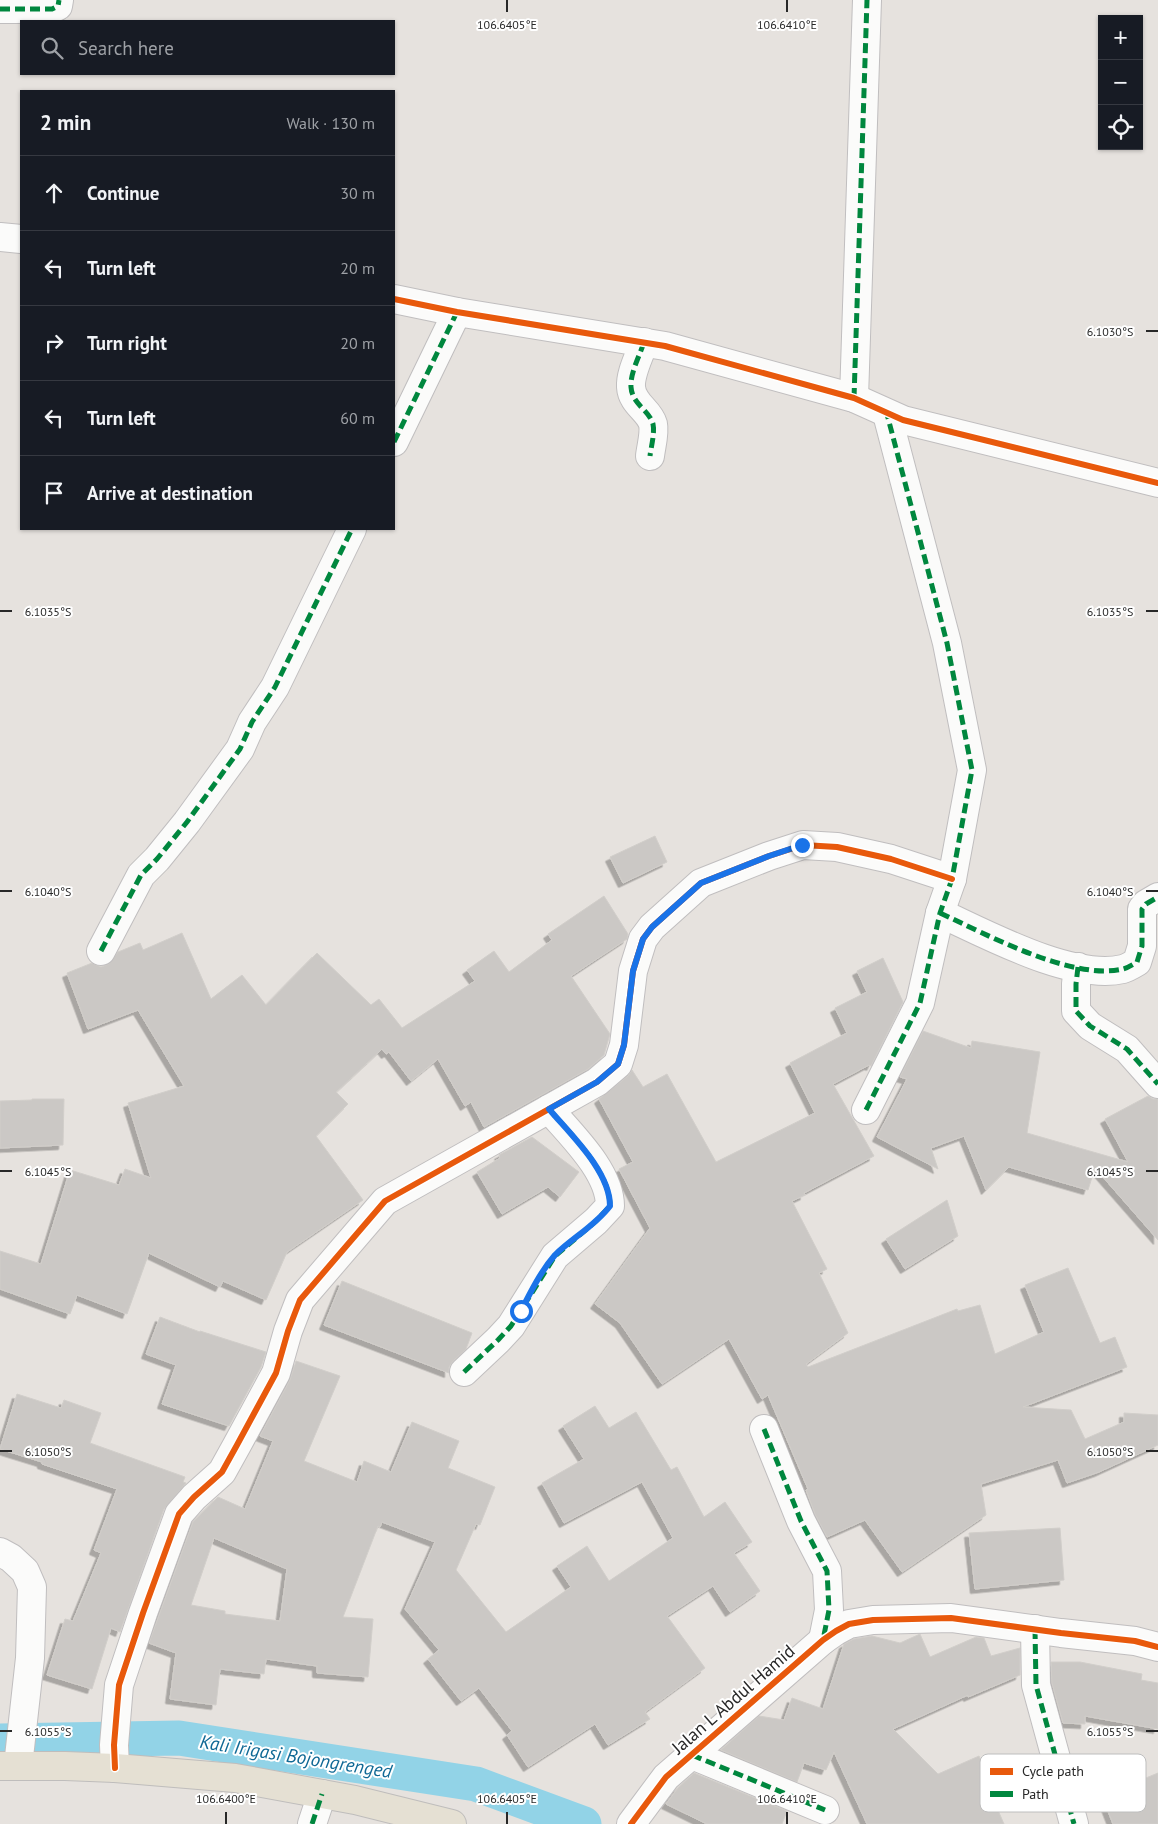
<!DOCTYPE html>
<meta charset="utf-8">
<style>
:root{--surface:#171b24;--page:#242831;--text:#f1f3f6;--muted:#9ea1a6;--line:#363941}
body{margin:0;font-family:"PT Sans",sans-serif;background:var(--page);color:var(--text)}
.controls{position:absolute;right:15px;top:15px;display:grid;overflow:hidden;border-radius:0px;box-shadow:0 1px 4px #0004}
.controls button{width:45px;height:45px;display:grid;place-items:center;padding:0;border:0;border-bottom:1px solid var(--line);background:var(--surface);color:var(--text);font:25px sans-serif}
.stop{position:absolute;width:15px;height:15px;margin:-11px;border:4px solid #1a73e8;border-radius:50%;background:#fff}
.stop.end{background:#1a73e8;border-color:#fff;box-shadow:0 1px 5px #0008}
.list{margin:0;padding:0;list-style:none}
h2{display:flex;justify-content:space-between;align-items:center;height:65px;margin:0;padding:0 20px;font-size:21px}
h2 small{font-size:16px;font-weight:400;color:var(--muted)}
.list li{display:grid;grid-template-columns:32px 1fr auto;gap:15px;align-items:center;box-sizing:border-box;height:75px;padding:0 20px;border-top:1px solid var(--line)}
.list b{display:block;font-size:19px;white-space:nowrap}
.list em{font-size:16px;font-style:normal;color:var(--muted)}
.icon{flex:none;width:28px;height:28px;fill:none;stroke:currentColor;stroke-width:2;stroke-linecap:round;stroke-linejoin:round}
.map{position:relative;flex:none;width:1158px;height:1824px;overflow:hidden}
.search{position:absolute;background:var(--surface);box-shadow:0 1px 4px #0004;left:20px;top:20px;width:375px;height:55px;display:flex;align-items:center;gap:12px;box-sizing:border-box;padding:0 18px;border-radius:0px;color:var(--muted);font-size:19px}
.panel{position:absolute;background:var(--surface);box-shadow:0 1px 4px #0004;left:20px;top:90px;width:375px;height:440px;border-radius:0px}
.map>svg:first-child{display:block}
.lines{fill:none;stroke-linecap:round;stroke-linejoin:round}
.canal{stroke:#92d3e7;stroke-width:35}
.building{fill:#cbc8c5;stroke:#d1ceca;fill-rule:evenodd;filter:url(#shadow)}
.minor-casing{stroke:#c0bebf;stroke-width:30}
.major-casing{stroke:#bfbdbc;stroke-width:30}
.minor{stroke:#fbfbfa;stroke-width:28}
.major{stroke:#e5e0d3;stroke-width:28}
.quiet{stroke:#00873e;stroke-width:5;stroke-dasharray:10 5;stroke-linecap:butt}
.cycleway-casing{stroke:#fff;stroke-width:9}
.cycleway{stroke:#e8590c;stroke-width:6}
.route{stroke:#1a73e8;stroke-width:6}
.ticks{fill:none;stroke:#282828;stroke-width:2}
.labels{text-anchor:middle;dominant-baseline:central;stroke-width:4;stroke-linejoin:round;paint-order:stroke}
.street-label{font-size:18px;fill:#282828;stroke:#fff}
.water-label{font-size:19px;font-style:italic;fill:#106995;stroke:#fff}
.key{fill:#fff;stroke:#bebebe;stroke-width:1}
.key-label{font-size:14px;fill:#282828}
.ticks-label{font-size:12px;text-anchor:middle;fill:#282828;stroke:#fff;stroke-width:4;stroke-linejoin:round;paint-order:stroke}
</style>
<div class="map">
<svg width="1158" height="1824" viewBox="0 0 1158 1824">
<defs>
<filter id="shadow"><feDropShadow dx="-4.5" dy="4.5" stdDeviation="0" flood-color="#0004"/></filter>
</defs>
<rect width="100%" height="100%" fill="#e6e2de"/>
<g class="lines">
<polyline class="canal" points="0,1741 179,1738 476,1784 584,1824"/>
</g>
<g class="building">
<polygon points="655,836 667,862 623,883 610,857"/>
<polygon points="604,896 628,934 627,939 571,976 610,1034 604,1055 588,1069 484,1127 471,1102 465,1106 438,1059 411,1081 389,1052 386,1054 382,1049 336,1092 348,1104 316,1136 363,1200 287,1252 266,1300 223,1281 220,1287 149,1253 127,1314 77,1295 70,1314 0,1289 0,1251 41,1264 70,1170 119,1185 125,1169 151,1178 128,1103 184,1086 138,1010 88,1029 67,973 92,963 101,967 109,964 118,952 140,943 143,950 182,933 211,999 242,975 266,1005 317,953 371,1005 379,999 402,1028 475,981 467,970 494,951 509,972 552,940 548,934"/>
<polygon points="883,958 903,1002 871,1066 869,1065 833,1084 874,1156 804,1193 805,1195 792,1201 827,1269 819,1273 848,1333 806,1364 808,1367 957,1309 958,1311 980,1305 995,1354 1044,1332 1025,1285 1068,1268 1100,1343 1115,1337 1127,1367 1023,1407 1071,1410 1085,1439 1124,1422 1124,1413 1158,1415 1158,1445 1099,1472 1067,1483 1058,1460 981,1484 986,1515 902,1572 865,1520 827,1537 815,1514 806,1490 808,1489 768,1395 762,1399 729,1339 662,1384 620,1323 595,1304 650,1228 619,1169 633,1162 599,1099 628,1076 632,1070 643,1087 667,1074 716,1162 815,1113 790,1063 847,1033 835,1008 867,992 857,971"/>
<polygon points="923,1031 971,1048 972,1041 1040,1052 1027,1133 1128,1162 1105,1119 1148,1096 1153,1099 1158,1099 1158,1240 1095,1168 1088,1190 1009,1167 986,1190 964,1136 931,1148 938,1169 877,1137 907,1079 900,1077"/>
<polygon points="32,1099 64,1099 63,1145 0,1148 0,1101 32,1100"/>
<polygon points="532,1137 579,1172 560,1197 548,1187 502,1214 477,1172 500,1158 499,1155"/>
<polygon points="947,1200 958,1236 905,1269 886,1239"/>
<polygon points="342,1281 472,1333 466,1349 453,1361 449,1367 449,1373 324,1325"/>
<polygon points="160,1317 200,1332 200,1331 266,1352 261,1367 229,1426 162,1404 176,1365 146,1354"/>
<path d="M296,1361l44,15 -36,85 53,21 7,-21 27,11 21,-50 47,19 -11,27 47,19 -15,38 -4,-1 -20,46 50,62 65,-45 -14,-21 30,-20 22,35 64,-43 -31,-56 -78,41 -22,-40 42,-24 -21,-33 32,-20 14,22 27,-16 35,58 6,-3 27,50 21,-15 27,40 -18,11 26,38 -30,21 -17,-26 -46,30 38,52 -60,44 5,7 -42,26 -13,-21 -67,43 -21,-32 5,-4 -33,-43 -18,13 -33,-42 11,-9 -34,-41 30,-67 -53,-20 -2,5 -2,-1 -35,91 30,2 -5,58 -51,-4v-7l-51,-7 -2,15 -44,-5 -4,36 -46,-6 6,-46 -27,-10 44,-121 25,-25 27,12 28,-68 -13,-5 30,-56zM214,1538l73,31 -7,52 -55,-7v-3l-34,-6z"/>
<polygon points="17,1394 61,1408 64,1400 101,1413 90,1443 185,1477 183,1482 186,1483 164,1509 120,1632 111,1628 92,1689 47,1675 65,1619 73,1621 101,1553 94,1550 117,1489 42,1464 42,1462 0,1449"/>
<polygon points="1060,1528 1064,1580 975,1589 969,1533"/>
<polygon points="920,1634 930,1657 976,1637 984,1638 991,1656 1020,1648 1020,1675 968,1697 968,1695 893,1729 938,1774 979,1756 990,1781 986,1783 1004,1824 867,1824 834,1752 826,1770 804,1763 797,1782 721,1750 759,1716 784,1720 792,1698 823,1709 844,1644 854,1639 872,1636 900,1643"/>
<polygon points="1051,1662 1080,1662 1142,1674 1141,1680 1158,1683 1158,1729 1085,1716 1085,1724 1063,1723 1052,1683"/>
<polygon points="694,1773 787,1811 782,1824 707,1824 666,1804 678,1788"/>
<polygon points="1158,1773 1158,1824 1113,1824 1102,1796"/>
</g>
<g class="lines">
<defs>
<g id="minor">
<polyline points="0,9 52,9 58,6 59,0"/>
<polyline points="0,237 21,239"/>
<polyline points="394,299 457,312 665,346 854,398 903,420 1158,483"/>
<path d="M644,342c-4,13 -14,31 -13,45 1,17 18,23 22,37 2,9 -2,23 -3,32"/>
<polyline points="854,398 867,0"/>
<polyline points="394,442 457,312"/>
<path d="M940,913c46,21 132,68 183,56 4,-1 9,-4 14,-7l5,-16v-37l4,-5 12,-7"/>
<polyline points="101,951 141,875 157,859 187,822 240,749 252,722 275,687 352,529"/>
<polyline points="1078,967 1076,984 1076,1011 1090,1026 1127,1049 1158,1084"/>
<polyline points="866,1110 920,1003 940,913 952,879 972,770 947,643 887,414"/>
<path d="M464,1372l34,-32 13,-14 44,-70 41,-35 14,-15c0,-35 -40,-72 -61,-97"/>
<polyline points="764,1429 801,1521 827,1571 829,1610 823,1640"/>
<polyline points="0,1552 11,1558 25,1571 32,1587 30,1658 18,1766"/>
<polyline points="1035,1629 1036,1685 1074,1824"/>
<polyline points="692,1755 825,1810"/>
<polyline points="115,1768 114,1745 119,1685 143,1613 179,1514 194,1497 222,1472 237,1445 276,1373 288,1331 300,1300 385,1201 597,1082 618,1064 624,1045 633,971 643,939 652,927 701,883 769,856 803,845 837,847 891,859 952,879"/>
<polyline points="312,1824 322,1794"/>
<polyline points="631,1824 666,1777 823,1640 836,1631 849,1624 873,1620 951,1618 1061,1633 1135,1641 1158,1647"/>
</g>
<polyline id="major" points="0,1766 65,1766 115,1768 235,1778 355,1800 452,1824"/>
</defs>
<use href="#minor" class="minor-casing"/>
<use href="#major" class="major-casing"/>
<use href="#minor" class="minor"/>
<use href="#major" class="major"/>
<g class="quiet">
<polyline points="0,9 52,9 58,6 59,0"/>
<path d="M644,342c-4,13 -14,31 -13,45 1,17 18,23 22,37 2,9 -2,23 -3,32"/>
<polyline points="854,398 867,0"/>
<polyline points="394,442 457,312"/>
<path d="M940,913c46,21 132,68 183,56 4,-1 9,-4 14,-7l5,-16v-37l4,-5 12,-7"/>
<polyline points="101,951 141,875 157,859 187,822 240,749 252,722 275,687 352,529"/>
<polyline points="1078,967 1076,984 1076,1011 1090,1026 1127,1049 1158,1084"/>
<polyline points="866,1110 920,1003 940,913 952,879 972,770 947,643 887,414"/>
<path d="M464,1372l34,-32 13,-14 44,-70 41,-35 14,-15c0,-35 -40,-72 -61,-97"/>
<polyline points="764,1429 801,1521 827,1571 829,1610 823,1640"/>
<polyline points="1035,1629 1036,1685 1074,1824"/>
<polyline points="692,1755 825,1810"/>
<polyline points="312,1824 322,1794"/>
</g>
<defs>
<g id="cycleway">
<polyline points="394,299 457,312 665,346 854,398 903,420 1158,483"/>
<polyline points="115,1768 114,1745 119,1685 143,1613 179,1514 194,1497 222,1472 237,1445 276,1373 288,1331 300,1300 385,1201 597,1082 618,1064 624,1045 633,971 643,939 652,927 701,883 769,856 803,845 837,847 891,859 952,879"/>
<polyline points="631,1824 666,1777 823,1640 836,1631 849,1624 873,1620 951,1618 1061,1633 1135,1641 1158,1647"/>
</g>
</defs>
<use href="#cycleway" class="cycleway-casing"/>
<use href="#cycleway" class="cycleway"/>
</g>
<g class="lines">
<path class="route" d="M521,1311c9,-18 20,-40 34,-56 17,-17 40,-29 55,-49 0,-35 -40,-72 -61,-97l48,-27 21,-18 6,-19 9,-74 10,-32 9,-12 49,-44 68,-27 33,-11"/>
</g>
<path class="ticks" d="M507,0v12M787,0v12M1146,331h12M0,611h12M1146,611h12M0,891h12M1146,891h12M0,1171h12M1146,1171h12M0,1451h12M1146,1451h12M0,1731h12M1146,1731h12M226,1812v12M507,1812v12M787,1812v12"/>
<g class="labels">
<g class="street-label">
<text transform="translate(733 1699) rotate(-41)">Jalan L Abdul Hamid</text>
</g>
<g class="water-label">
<text transform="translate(296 1756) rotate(9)">Kali Irigasi Bojongrenged</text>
</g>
</g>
<rect x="980" y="1754" width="166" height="58" rx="8" class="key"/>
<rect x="990" y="1768" width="23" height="7" fill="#e8590c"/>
<rect x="990" y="1791" width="23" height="6" fill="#00873e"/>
<g class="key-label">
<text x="1022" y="1776">Cycle path</text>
<text x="1022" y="1799">Path</text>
</g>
<g class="ticks-label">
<text x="507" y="29">106.6405°E</text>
<text x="787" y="29">106.6410°E</text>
<text x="1110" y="336">6.1030°S</text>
<text x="48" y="616">6.1035°S</text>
<text x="1110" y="616">6.1035°S</text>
<text x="48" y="896">6.1040°S</text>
<text x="1110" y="896">6.1040°S</text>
<text x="48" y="1176">6.1045°S</text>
<text x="1110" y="1176">6.1045°S</text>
<text x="48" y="1456">6.1050°S</text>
<text x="1110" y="1456">6.1050°S</text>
<text x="48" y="1736">6.1055°S</text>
<text x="1110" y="1736">6.1055°S</text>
<text x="226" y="1803">106.6400°E</text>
<text x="507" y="1803">106.6405°E</text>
<text x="787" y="1803">106.6410°E</text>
</g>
</svg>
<div class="controls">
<button>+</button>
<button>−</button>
<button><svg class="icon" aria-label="locate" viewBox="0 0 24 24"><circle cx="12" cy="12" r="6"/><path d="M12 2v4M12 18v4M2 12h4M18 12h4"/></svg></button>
</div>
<div class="stop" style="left:521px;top:1311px"></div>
<div class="stop end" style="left:802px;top:845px"></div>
<div class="search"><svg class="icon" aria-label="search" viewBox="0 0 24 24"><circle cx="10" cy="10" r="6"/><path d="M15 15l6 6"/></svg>Search here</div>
<section class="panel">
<h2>2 min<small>Walk · 130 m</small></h2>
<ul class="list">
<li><svg class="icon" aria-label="ahead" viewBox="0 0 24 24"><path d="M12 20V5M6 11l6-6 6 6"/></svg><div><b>Continue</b></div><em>30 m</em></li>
<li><svg class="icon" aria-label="left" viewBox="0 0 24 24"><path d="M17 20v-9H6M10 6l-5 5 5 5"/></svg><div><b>Turn left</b></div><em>20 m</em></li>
<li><svg class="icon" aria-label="right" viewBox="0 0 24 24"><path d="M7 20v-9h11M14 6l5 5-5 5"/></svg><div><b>Turn right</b></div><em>20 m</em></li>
<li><svg class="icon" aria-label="left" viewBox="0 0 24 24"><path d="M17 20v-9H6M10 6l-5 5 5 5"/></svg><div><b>Turn left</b></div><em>60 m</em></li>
<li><svg class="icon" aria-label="arrive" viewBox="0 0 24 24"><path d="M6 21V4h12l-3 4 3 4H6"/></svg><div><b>Arrive at destination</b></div></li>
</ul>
</section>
</div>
